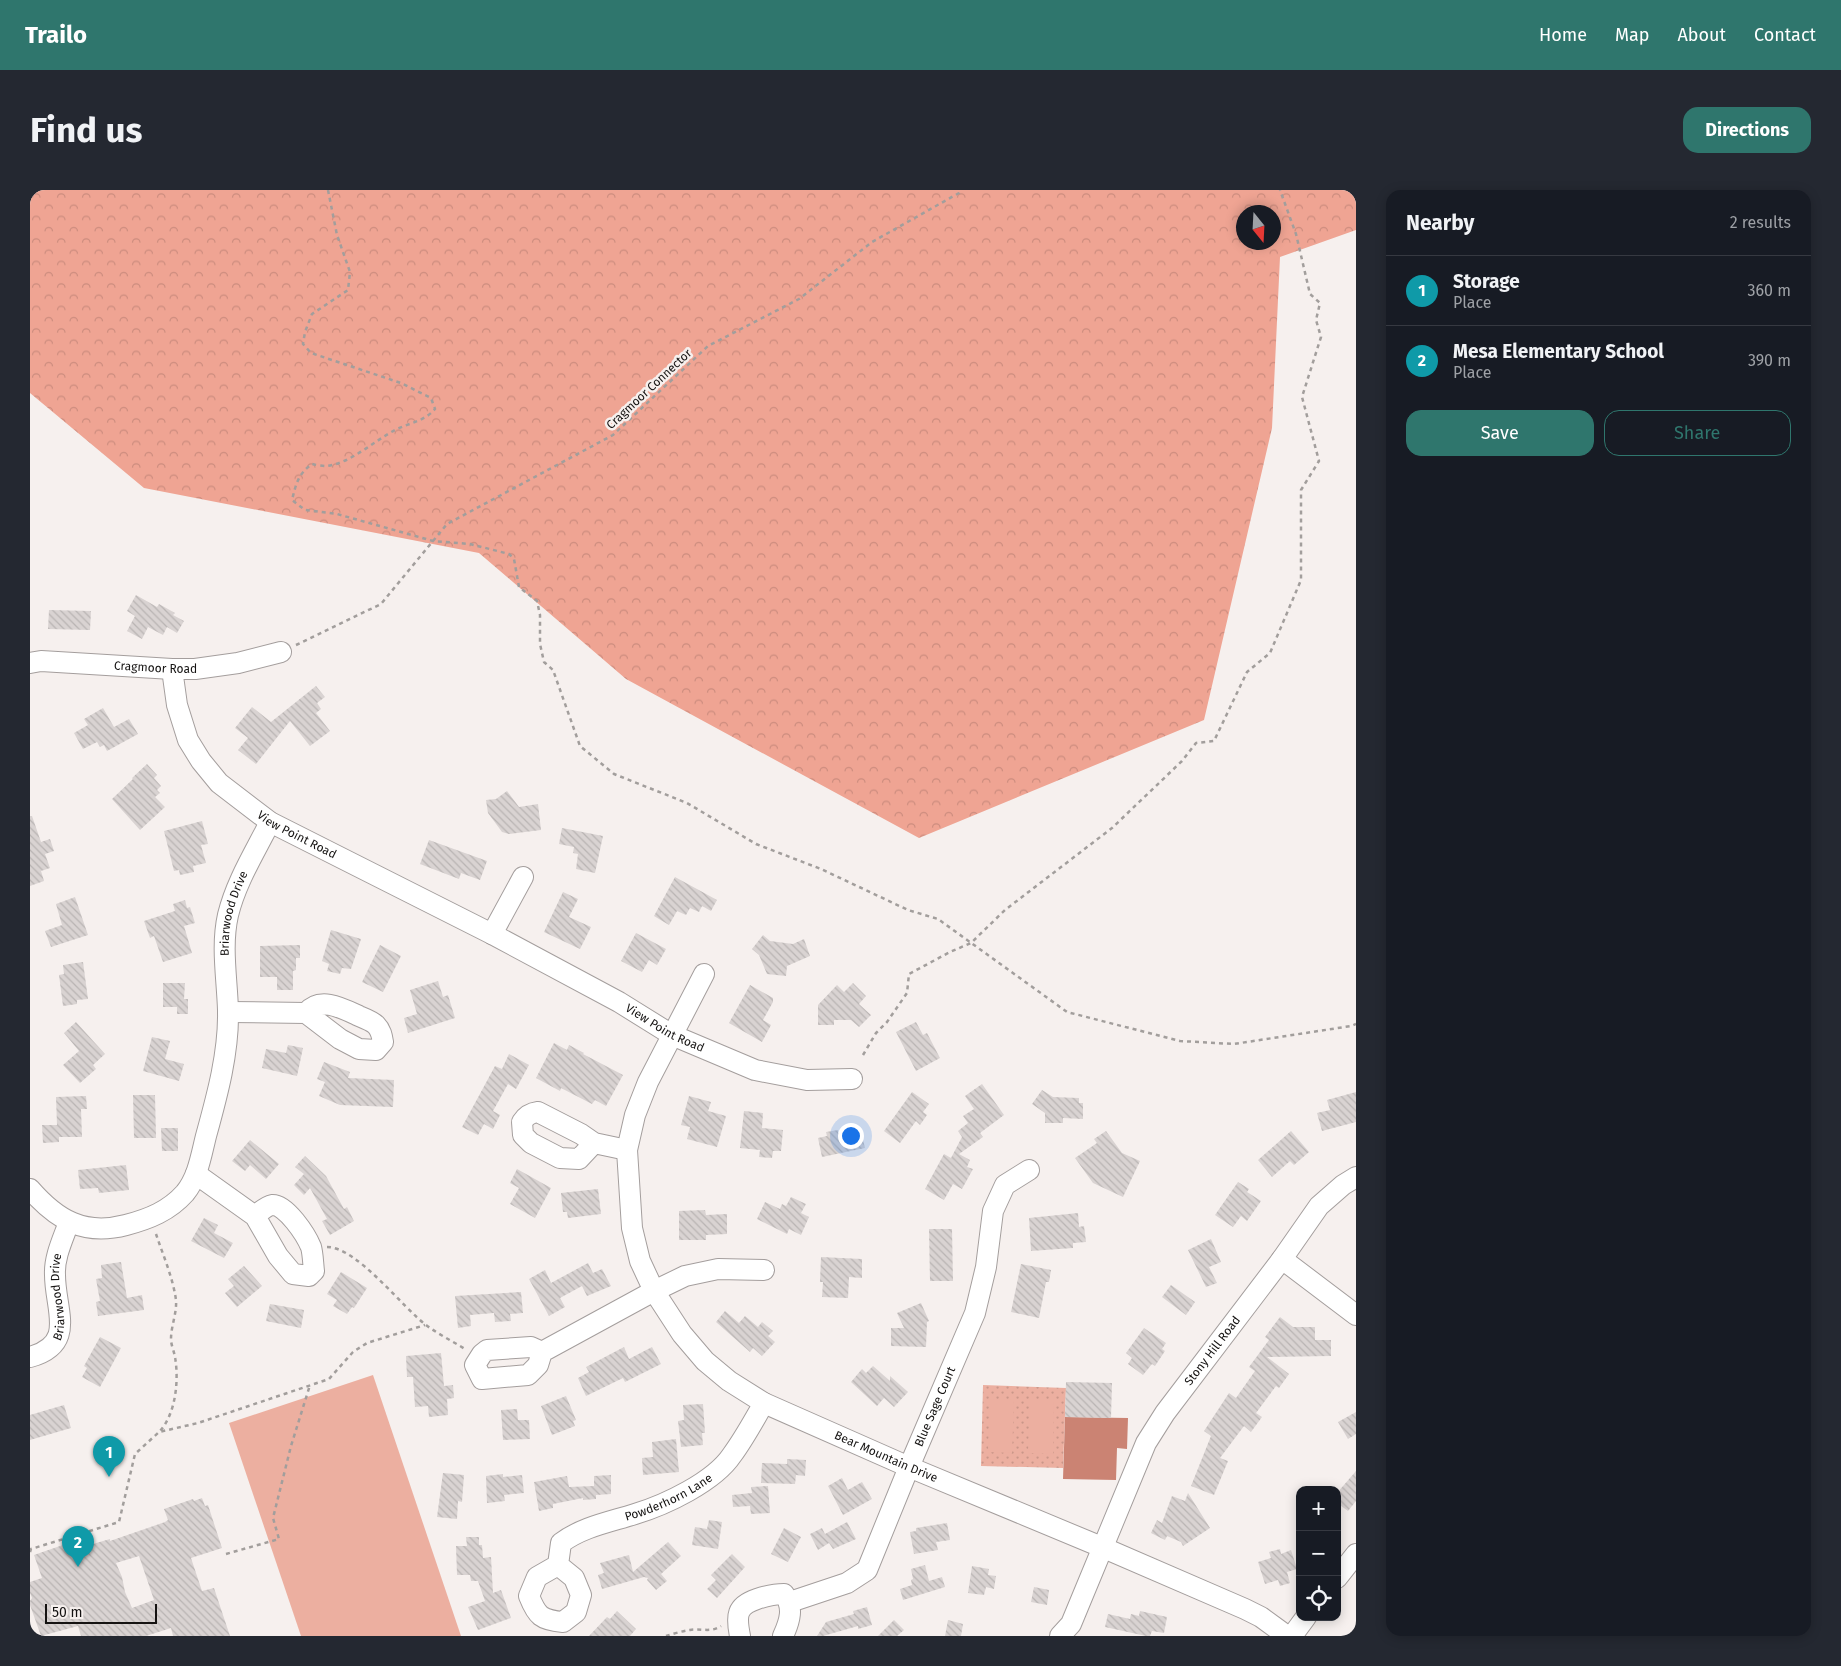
<!DOCTYPE html>
<meta charset="utf-8">
<style>
:root{--surface:#171b24;--page:#242831;--text:#f1f3f6;--muted:#9ea1a6;--line:#363941;--accent:#2f766d}
body{margin:0;font-family:"Fira Sans",sans-serif;background:var(--page);color:var(--text)}
.controls{position:absolute;right:15px;bottom:15px;display:grid;overflow:hidden;border-radius:10px;box-shadow:0 2px 12px #0003}
.controls button{width:45px;height:45px;display:grid;place-items:center;padding:0;border:0;border-bottom:1px solid var(--line);background:var(--surface);color:var(--text);font:25px sans-serif}
.compass{position:absolute;left:1206px;top:15px;width:45px;height:45px;border-radius:50%;background:var(--surface);box-shadow:0 2px 12px #0003;rotate:162deg}
.scale{position:absolute;left:15px;bottom:12px;width:112px;box-sizing:border-box;padding-left:5px;border:2px solid #151312;border-top:0;font-size:14px;line-height:18px;white-space:nowrap;color:#151312;-webkit-text-stroke:4px #f6f0ee;paint-order:stroke}
.you{position:absolute;left:820px;top:945px;width:18px;height:18px;margin:-12px;border:4px solid #fff;border-radius:50%;background:#1a73e8;box-shadow:0 0 0 8px #1a73e833}
.badge{display:grid;place-items:center;width:32px;height:32px;border-radius:50%;background:var(--accent);color:#fff;font-size:16px;font-weight:700}
.pin{position:absolute;translate:-50% -41px;filter:drop-shadow(0 1px 2px #0008)}
.pin::after{content:'';position:absolute;top:26px;width:18px;height:15px;background:inherit;clip-path:polygon(0 0,100% 0,50% 100%)}
.list{margin:0;padding:0;list-style:none}
h2{display:flex;justify-content:space-between;align-items:center;height:65px;margin:0;padding:0 20px;font-size:21px}
h2 small{font-size:16px;font-weight:400;color:var(--muted)}
.list li{display:grid;grid-template-columns:32px 1fr auto;gap:15px;align-items:center;box-sizing:border-box;height:70px;padding:0 20px;border-top:1px solid var(--line)}
.list b{display:block;font-size:19px;white-space:nowrap}
.list p{margin:0;font-size:16px;white-space:nowrap;color:var(--muted)}
.list em{font-size:16px;font-style:normal;color:var(--muted)}
.actions{display:flex;gap:10px;padding:15px 20px}
.actions a{flex:1;padding:11px 0;border:1px solid var(--accent);border-radius:15px;text-align:center;font-size:18px;color:var(--accent)}
.actions .main{background:var(--accent);color:#fff}
.icon{flex:none;width:28px;height:28px;fill:none;stroke:currentColor;stroke-width:2;stroke-linecap:round;stroke-linejoin:round}
.map{position:relative;flex:none;width:1326px;height:1446px;overflow:hidden;border-radius:15px}
header{display:flex;align-items:center;gap:30px;box-sizing:border-box;height:70px;padding:0 25px;background:var(--accent);color:#fff}
header strong{font-size:24px}
nav{display:flex;gap:28px;margin-inline-start:auto;font-size:18px}
.intro{display:flex;align-items:center;justify-content:space-between;box-sizing:border-box;height:120px;padding:0 30px}
h1{margin:0;font-size:35px}
.button{padding:12px 22px;border-radius:15px;background:var(--accent);color:#fff;font-size:18px;font-weight:700}
main{display:flex;gap:30px;padding:0 30px}
aside{flex:1;background:var(--surface);border-radius:15px;box-shadow:0 2px 12px #0003}
.map>svg:first-child{display:block}
.forest{fill:url(#forest-crowns);fill-rule:evenodd}
.park{fill:url(#park-dots)}
.pitch{fill:#ecafa0}
.water{fill:#cb8373}
.building{fill:url(#building-back-hatch);fill-rule:evenodd}
.lines{fill:none;stroke-linecap:round;stroke-linejoin:round}
.minor-casing{stroke:#a49e9d;stroke-width:22}
.path{stroke:#a29e9c;stroke-width:2.5;stroke-dasharray:4 4;stroke-linecap:butt}
.minor{stroke:#fff;stroke-width:20}
.labels{text-anchor:middle;dominant-baseline:central;stroke-width:5;stroke-linejoin:round;paint-order:stroke}
.street-label{font-size:12px;fill:#151312;stroke:#f6f0ee}
</style>
<header>
<strong>Trailo</strong>
<nav><a>Home</a><a>Map</a><a>About</a><a>Contact</a></nav>
</header>
<div class="intro"><h1>Find us</h1><a class="button">Directions</a></div>
<main>
<div class="map">
<svg width="1326" height="1446" viewBox="0 0 1326 1446">
<defs>
<pattern id="forest-crowns" width="20" height="18" patternUnits="userSpaceOnUse" patternTransform="scale(1.25)"><rect width="20" height="18" fill="#efa493"/><path d="M2 6a3 3 0 1 1 6 0M12 15a3 3 0 1 1 6 0" fill="none" stroke="#cc8c7e"/></pattern>
<pattern id="park-dots" width="8" height="8" patternUnits="userSpaceOnUse" patternTransform="scale(1.25)"><rect width="8" height="8" fill="#ecafa0"/><path d="M2 2h.1M6 6h.1" fill="none" stroke="#ca9689" stroke-width="1.8" stroke-linecap="round"/></pattern>
<pattern id="building-back-hatch" width="6" height="6" patternUnits="userSpaceOnUse" patternTransform="scale(1.25)"><rect width="6" height="6" fill="#d9d3d2"/><path d="M-1 5l2 2M0 0l6 6M5-1l2 2" fill="none" stroke="#b9b4b3"/></pattern>
</defs>
<rect width="100%" height="100%" fill="#f6f0ee"/>
<path class="forest" d="M0,0h1326v40l-76,27 -8,171 -68,292 -285,118 -293,-159 -147,-126 -335,-65 -114,-95zM1214,22h30v30h-30z"/>
<polygon class="park" points="953,1195 1036,1198 1033,1278 951,1276"/>
<g class="pitch">
<polygon points="343,1185 431,1446 271,1446 199,1233"/>
<polygon points="960,1209 984,1210 982,1263 958,1262"/>
<polygon points="1000,1211 1024,1211 1023,1264 998,1263"/>
</g>
<polygon class="water" points="1035,1227 1098,1228 1097,1259 1087,1258 1086,1290 1033,1289"/>
<g class="building">
<polygon points="106,405 127,417 129,414 145,423 143,425 154,431 147,443 137,437 133,445 118,437 112,449 97,441 105,426 97,421"/>
<polygon points="19,420 61,421 60,440 18,439"/>
<polygon points="286,496 295,507 287,513 291,519 286,523 300,541 280,556 260,531 226,574 208,560 218,548 205,538 222,517 241,532"/>
<polygon points="73,518 84,537 99,529 108,544 77,561 74,555 70,557 67,552 53,559 44,543 58,535 54,529"/>
<polygon points="117,574 127,585 124,588 131,596 127,600 130,603 125,607 135,617 110,640 82,609 103,589 102,588"/>
<polygon points="477,601 489,617 508,614 511,640 479,644 472,642 458,623 456,610 466,609"/>
<polygon points="0,626 2,626 11,652 20,649 24,661 15,664 20,678 11,681 14,691 0,696"/>
<polygon points="172,631 178,654 171,655 176,673 163,676 164,682 150,685 149,680 144,681 134,641"/>
<polygon points="532,638 573,646 565,683 546,679 548,664 543,663 544,657 529,654"/>
<polygon points="399,650 457,671 450,690 431,683 429,689 390,674"/>
<polygon points="645,687 687,710 681,721 672,716 669,722 660,718 656,725 647,721 639,735 624,726"/>
<polygon points="533,702 548,709 539,727 561,737 550,759 514,742"/>
<polygon points="45,707 58,745 21,757 15,741 32,735 26,714"/>
<polygon points="155,710 157,718 160,717 165,733 154,736 162,763 133,772 124,746 120,748 114,731 145,721 143,714"/>
<polygon points="301,740 331,749 321,779 312,778 310,784 297,781 299,774 292,771"/>
<polygon points="606,743 636,759 627,775 619,770 612,782 591,771"/>
<polygon points="733,745 740,751 763,754 774,749 780,766 757,776 756,786 737,784 729,765 722,759"/>
<polygon points="270,755 270,768 266,768 266,780 263,781 263,800 247,800 247,787 230,787 230,756"/>
<polygon points="350,755 371,766 353,802 332,792"/>
<polygon points="53,772 58,809 47,810 47,814 33,816 29,785 34,784 33,775"/>
<polygon points="408,791 413,807 418,805 425,828 378,843 374,828 387,824 380,800"/>
<polygon points="133,793 155,793 154,809 158,809 158,824 147,824 147,817 133,817"/>
<polygon points="823,793 836,806 829,814 841,825 829,837 821,830 804,830 804,835 788,835 788,815 807,795 814,802"/>
<polygon points="720,795 743,808 743,812 733,830 741,835 732,852 699,833"/>
<polygon points="46,832 75,864 63,875 66,879 50,893 33,875 49,861 34,843"/>
<polygon points="886,832 893,845 897,843 910,868 886,881 866,842"/>
<polygon points="122,847 140,851 135,869 154,874 149,891 113,881"/>
<polygon points="524,853 537,860 539,855 554,863 553,864 593,885 576,916 565,910 562,914 531,898 530,901 506,888"/>
<polygon points="258,855 273,858 267,886 232,878 236,859 256,863"/>
<polygon points="479,864 499,875 486,899 478,894 463,921 470,925 463,939 454,934 448,945 432,937 465,876 472,879"/>
<polygon points="294,872 320,882 318,888 364,890 363,917 310,915 289,906 295,892 287,889"/>
<polygon points="952,894 974,925 950,943 953,947 929,964 940,970 937,977 943,979 932,999 923,994 914,1010 895,999 914,964 921,968 932,947 928,941 938,933 933,926 944,919 935,906"/>
<polygon points="1012,900 1023,907 1049,908 1049,913 1053,913 1053,929 1033,928 1033,933 1015,933 1015,923 1002,914"/>
<polygon points="882,902 899,914 893,922 897,925 890,935 886,931 870,953 854,941"/>
<polygon points="1326,902 1326,932 1292,941 1287,923 1300,920 1297,910"/>
<polygon points="103,905 125,905 126,948 104,948"/>
<polygon points="56,906 57,919 51,919 52,947 29,947 29,952 13,953 12,935 27,935 26,907"/>
<polygon points="659,906 681,912 678,921 696,926 687,957 657,949 660,937 651,935"/>
<polygon points="714,921 733,923 732,938 753,940 751,961 743,961 742,968 729,967 730,960 710,958"/>
<polygon points="131,938 148,938 148,961 132,961"/>
<polygon points="808,940 808,943 818,941 819,944 831,942 835,958 792,967 788,948 797,946 796,942"/>
<polygon points="1076,941 1092,963 1110,971 1093,1007 1063,993 1045,968 1067,953 1064,949"/>
<polygon points="1261,941 1279,962 1264,975 1260,971 1242,987 1228,970"/>
<polygon points="220,950 249,974 236,989 220,975 215,981 202,971"/>
<polygon points="275,966 296,986 314,1019 317,1017 324,1031 300,1045 292,1031 297,1029 280,998 274,1005 264,995 274,984 265,977"/>
<polygon points="96,975 99,1000 69,1003 68,998 50,999 48,980"/>
<polygon points="487,979 521,998 505,1028 480,1014 489,998 480,993"/>
<polygon points="1208,992 1219,999 1217,1002 1231,1011 1217,1031 1211,1026 1203,1037 1185,1025"/>
<polygon points="568,999 571,1024 538,1028 537,1022 533,1022 531,1003"/>
<polygon points="761,1007 776,1014 771,1023 779,1027 771,1045 759,1039 757,1044 727,1029 735,1012 750,1019 752,1014 756,1016"/>
<polygon points="675,1020 676,1025 697,1024 697,1044 676,1045 676,1050 649,1050 649,1021"/>
<polygon points="1048,1023 1049,1037 1054,1036 1056,1052 1043,1053 1043,1058 1001,1061 999,1028"/>
<polygon points="174,1028 188,1035 184,1043 203,1053 194,1068 161,1051"/>
<polygon points="899,1039 922,1039 923,1091 900,1091"/>
<polygon points="1181,1049 1191,1072 1179,1077 1187,1093 1176,1097 1158,1060"/>
<polygon points="791,1067 832,1069 832,1088 819,1087 818,1108 792,1107 793,1092 790,1092"/>
<polygon points="91,1072 97,1108 112,1105 114,1120 68,1126 66,1112 70,1111 66,1089 72,1088 71,1075"/>
<polygon points="558,1073 563,1083 572,1079 581,1096 557,1106 552,1096 530,1108 535,1117 519,1126 499,1089 515,1080 521,1093"/>
<polygon points="991,1074 1021,1080 1019,1092 1016,1092 1009,1128 981,1122"/>
<polygon points="214,1076 232,1096 207,1117 195,1103 204,1096 198,1089"/>
<polygon points="311,1082 337,1098 324,1118 322,1117 317,1124 303,1116 307,1110 297,1104"/>
<polygon points="1141,1095 1165,1112 1156,1125 1132,1107"/>
<polygon points="491,1102 493,1123 480,1124 481,1131 465,1132 464,1123 440,1125 441,1136 428,1138 425,1106"/>
<polygon points="891,1113 899,1131 897,1132 896,1157 861,1156 861,1138 874,1138 867,1123"/>
<polygon points="240,1114 274,1120 271,1138 236,1131"/>
<polygon points="695,1121 709,1133 715,1126 728,1137 732,1132 743,1141 738,1146 745,1152 732,1166 723,1158 720,1162 686,1132"/>
<polygon points="1250,1127 1263,1137 1285,1137 1285,1150 1301,1150 1301,1166 1237,1167 1259,1184 1249,1198 1246,1196 1226,1223 1232,1227 1221,1242 1214,1236 1190,1268 1198,1271 1184,1305 1161,1296 1181,1246 1174,1241 1199,1203 1206,1208 1225,1181 1219,1177 1239,1150 1235,1147"/>
<polygon points="1114,1138 1136,1153 1132,1159 1135,1161 1125,1176 1122,1174 1113,1185 1098,1174 1102,1168 1096,1163"/>
<polygon points="70,1147 91,1158 70,1197 52,1187 57,1178 54,1176"/>
<polygon points="594,1157 599,1169 622,1157 631,1174 595,1192 593,1188 556,1206 548,1188 559,1182 556,1177"/>
<polygon points="411,1163 414,1196 423,1195 424,1208 417,1209 418,1225 399,1227 398,1216 385,1217 383,1187 377,1187 376,1166"/>
<polygon points="843,1176 860,1191 860,1186 878,1202 864,1217 854,1208 847,1216 821,1192 832,1179 836,1183"/>
<polygon points="1036,1192 1082,1193 1081,1228 1035,1227"/>
<polygon points="536,1206 546,1230 543,1231 545,1236 522,1245 511,1216"/>
<polygon points="673,1214 675,1243 672,1243 673,1255 651,1257 648,1231 654,1230 653,1215"/>
<polygon points="34,1215 41,1238 0,1250 0,1225"/>
<polygon points="487,1219 488,1230 499,1230 500,1249 473,1250 471,1220"/>
<polygon points="1326,1222 1326,1244 1318,1249 1308,1232"/>
<polygon points="646,1249 649,1282 613,1285 612,1268 623,1267 622,1252"/>
<polygon points="757,1269 776,1270 775,1286 766,1285 765,1294 731,1293 732,1273 757,1274"/>
<polygon points="1326,1281 1326,1311 1318,1321 1307,1313 1307,1303"/>
<polygon points="413,1283 434,1285 432,1312 428,1311 427,1329 407,1327"/>
<polygon points="473,1284 473,1287 492,1285 494,1303 474,1305 475,1311 457,1313 456,1286"/>
<polygon points="581,1285 581,1304 566,1305 566,1309 553,1310 553,1308 523,1314 523,1318 509,1321 504,1292 537,1286 539,1297 564,1296 564,1286"/>
<polygon points="812,1288 818,1300 832,1292 842,1309 813,1325 798,1296"/>
<polygon points="738,1296 740,1323 721,1324 720,1316 703,1317 702,1305 722,1303 721,1297"/>
<polygon points="1158,1303 1180,1338 1153,1356 1151,1352 1137,1346 1135,1350 1121,1343 1127,1330 1132,1333 1142,1306 1155,1311"/>
<path d="M172,1308l3,8 3,-1 14,43 -31,10 11,33 12,-3 16,48h-57l-2,-8 -25,8h-65l-3,-10 -37,10 -11,-31v-4l2,-3 -2,-5v-11l12,-4 -8,-23 49,-17 3,8 24,-7v2l55,-19 3,-2 -4,-11 29,-10 1,2zM109,1366l15,44 -22,8 -7,-16 -3,-15 -6,-14z"/>
<polygon points="679,1330 692,1332 688,1359 662,1355 665,1337 677,1339"/>
<polygon points="817,1332 826,1349 803,1359 799,1353 788,1360 780,1344 792,1338 795,1344"/>
<polygon points="917,1333 920,1350 906,1352 908,1360 884,1364 880,1342 886,1341 886,1338"/>
<polygon points="754,1338 771,1347 758,1372 741,1364"/>
<polygon points="436,1347 449,1347 449,1355 452,1355 453,1368 461,1367 463,1403 471,1400 481,1428 448,1440 438,1417 455,1411 448,1391 441,1391 440,1385 427,1385 426,1356 437,1356"/>
<polygon points="638,1352 651,1366 631,1384 637,1391 626,1400 617,1390 618,1388 614,1387 572,1399 568,1385 574,1383 570,1373 599,1365 603,1382"/>
<polygon points="1250,1359 1251,1364 1261,1360 1267,1379 1257,1382 1260,1393 1250,1396 1248,1390 1235,1394 1228,1372 1241,1368 1239,1362"/>
<polygon points="702,1364 715,1377 687,1408 677,1399 686,1390 681,1385"/>
<polygon points="895,1375 899,1391 912,1387 915,1397 873,1410 870,1399 882,1395 881,1390 883,1389 881,1379"/>
<polygon points="942,1376 959,1379 958,1385 966,1386 964,1399 956,1397 954,1405 938,1403"/>
<polygon points="1004,1397 1019,1400 1017,1415 1001,1412"/>
<polygon points="837,1417 842,1435 828,1439 828,1436 793,1446 787,1446 796,1432 824,1424 823,1421"/>
<polygon points="587,1421 606,1439 600,1446 559,1446 577,1427 580,1429"/>
<polygon points="1110,1421 1137,1427 1134,1443 1122,1441 1120,1446 1116,1446 1075,1437 1078,1424 1100,1429 1101,1424 1109,1426"/>
<polygon points="864,1430 874,1440 867,1446 848,1446"/>
<polygon points="918,1430 933,1434 931,1446 915,1446"/>
</g>
<g class="lines">
<defs>
<g id="minor">
<path id="s1" d="M0,473l11,-2 131,8h23l43,-6 43,-11"/>
<path id="s2" d="M142,479l5,36 11,35 13,21 18,22 51,39 222,112 127,68 53,33 83,35 52,10 45,-1"/>
<polyline points="462,744 493,687"/>
<path id="s3" d="M674,784l-56,108 -13,33 -8,35 5,78 8,33 14,30 28,43 23,27 24,20 35,22 145,64 195,81 141,61 16,8 26,19"/>
<path d="M198,822l78,1 34,26 19,10 17,1 7,-8c-1,-6 -2,-12 -7,-17 -4,-4 -12,-7 -17,-9 -17,-8 -39,-20 -53,-3"/>
<path d="M564,953l-15,16 -19,-1 -29,-15 -8,-8 -1,-13c4,-6 8,-9 16,-10l43,22 13,9 33,7"/>
<path d="M166,984l59,42 23,40 15,18 16,2 5,-5c-1,-8 -1,-17 -3,-24 -5,-12 -25,-43 -39,-42 -6,1 -12,7 -17,11"/>
<path id="s4" d="M0,999c27,31 54,47 96,36 23,-6 43,-14 59,-32 13,-16 16,-37 21,-57 11,-40 23,-83 22,-126 -1,-32 -7,-64 0,-95 8,-33 27,-63 42,-93"/>
<polyline points="1252,1069 1326,1125"/>
<polyline points="512,1162 508,1175 498,1185 452,1189 445,1175 452,1164 457,1160 501,1157 512,1162 624,1101 655,1086 688,1079 734,1080"/>
<path id="s5" d="M0,1167c47,-13 25,-47 25,-82 -1,-18 8,-36 14,-53"/>
<path id="s6" d="M528,1375l16,13 7,17 -5,17 -13,10c-22,-2 -26,-6 -34,-26l8,-19 21,-12 3,-22c21,-16 49,-21 74,-29 30,-9 79,-32 97,-59 12,-16 22,-35 32,-52"/>
<polyline points="1307,1388 1326,1364"/>
<path id="s7" d="M760,1412l57,-19 20,-13 42,-103 66,-154 11,-46 7,-56 12,-26 24,-15"/>
<path d="M710,1446c-4,-20 -4,-30 17,-37 9,-3 17,-5 27,-5 10,13 6,27 -1,42"/>
<path id="s8" d="M1030,1446l11,-12 75,-181 19,-30 117,-154 37,-53 24,-21 13,-8"/>
<polyline points="1262,1446 1276,1427"/>
</g>
</defs>
<use href="#minor" class="minor-casing"/>
<g class="path">
<path d="M298,0l9,45 13,37 -2,18 -36,24 -7,18 -2,12 8,9 90,30 30,15 4,11c-10,12 -26,14 -40,21 -21,11 -44,33 -68,36 -5,0 -11,-1 -15,-2 -14,10 -16,20 -20,36l13,10 32,4 96,27 37,3 39,10 5,5 5,28 18,14 3,14v29l4,18 9,8 27,76 34,28 73,29 69,41 65,25 87,41 30,9 129,93 113,29 54,3 117,-18 5,-2"/>
<polyline points="266,455 351,414 417,334 583,245 678,156 769,109 842,52 929,3 931,0"/>
<polyline points="833,865 846,843 857,832 877,803 879,784 920,762 941,753 975,720 1082,638 1152,571 1166,553 1184,551 1217,482 1240,463 1271,390 1271,300 1289,271 1272,207 1291,147 1286,130 1290,113 1280,104 1266,44 1250,0"/>
<path d="M126,1044c7,21 17,44 20,66 1,13 -5,26 -5,39 0,6 3,12 4,18 4,23 1,56 -15,74"/>
<path d="M297,1057c30,0 75,60 99,78 12,9 26,16 39,24"/>
<polyline points="0,1362 1,1359 89,1332 105,1264 129,1242 168,1233 299,1189 323,1162 337,1153 395,1135"/>
<polyline points="196,1364 249,1349 243,1328 261,1256 280,1195"/>
<path d="M636,1446c7,-2 16,-5 24,-6 11,-2 21,3 31,-4"/>
</g>
<use href="#minor" class="minor"/>
</g>
<g class="labels">
<g class="street-label">
<text transform="translate(619 199) rotate(-43)">Cragmoor Connector</text>
<text stroke="none"><textPath href="#s1" startOffset="126">Cragmoor Road</textPath></text>
<text stroke="none"><textPath href="#s2" startOffset="220">View Point Road</textPath></text>
<text stroke="none"><textPath href="#s4" startOffset="465">Briarwood Drive</textPath></text>
<text stroke="none"><textPath href="#s2" startOffset="636">View Point Road</textPath></text>
<text stroke="none"><textPath href="#s5" startOffset="76">Briarwood Drive</textPath></text>
<text stroke="none"><textPath href="#s8" startOffset="326">Stony Hill Road</textPath></text>
<text stroke="none"><textPath href="#s7" startOffset="261">Blue Sage Court</textPath></text>
<text stroke="none"><textPath href="#s3" startOffset="631">Bear Mountain Drive</textPath></text>
<text stroke="none"><textPath href="#s6" startOffset="304">Powderhorn Lane</textPath></text>
</g>
</g>
</svg>
<div class="controls">
<button>+</button>
<button>−</button>
<button><svg class="icon" aria-label="locate" viewBox="0 0 24 24"><circle cx="12" cy="12" r="6"/><path d="M12 2v4M12 18v4M2 12h4M18 12h4"/></svg></button>
</div>
<svg class="compass" viewBox="-18 -18 36 36"><path d="M0-13l5 13h-10z" fill="#e53935"/><path d="M0 13l5-13h-10z" fill="#9ea1a6"/></svg>
<div class="scale">50 m</div>
<div class="you"></div>
<div class="pin badge" style="left:79px;top:1287px;background:#0f9aa8">1</div>
<div class="pin badge" style="left:48px;top:1377px;background:#0f9aa8">2</div>
</div>
<aside>
<h2>Nearby<small>2 results</small></h2>
<ul class="list">
<li><span class="badge" style="background:#0f9aa8">1</span><div><b>Storage</b><p>Place</p></div><em>360 m</em></li>
<li><span class="badge" style="background:#0f9aa8">2</span><div><b>Mesa Elementary School</b><p>Place</p></div><em>390 m</em></li>
</ul>
<div class="actions"><a class="main">Save</a><a>Share</a></div>
</aside>
</main>
